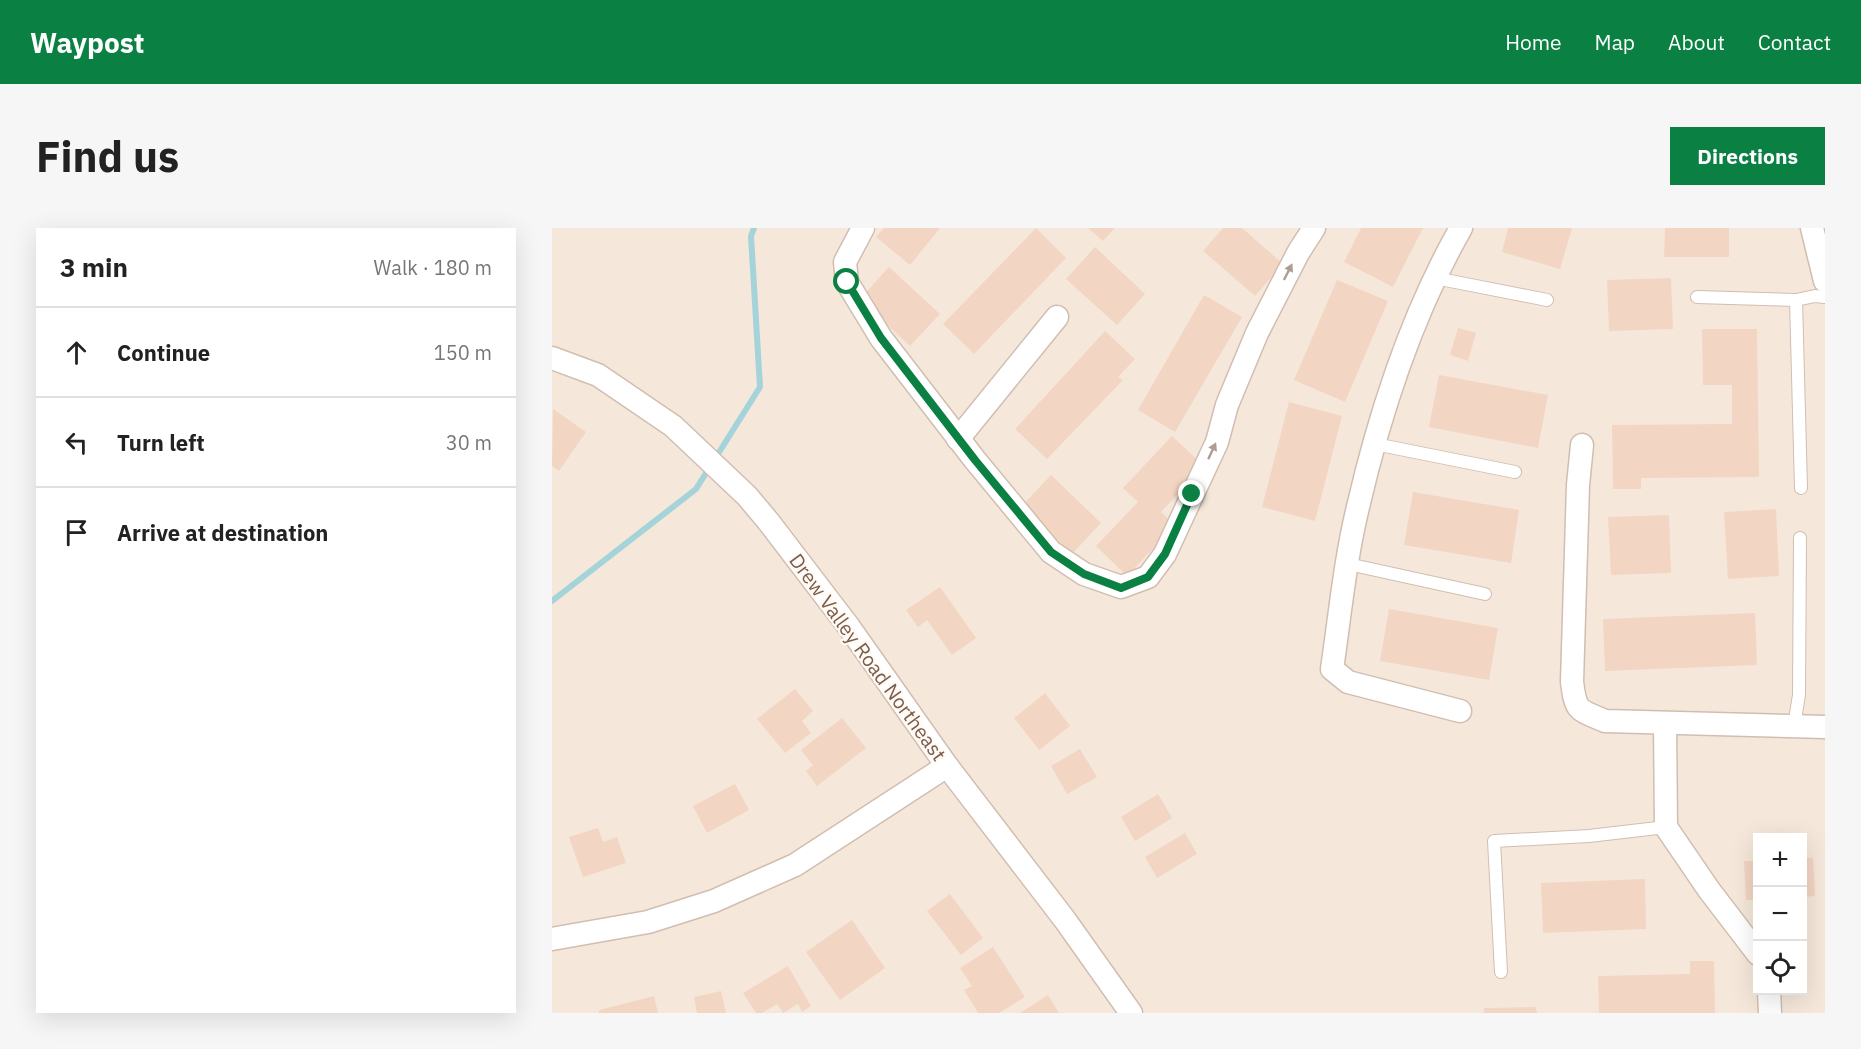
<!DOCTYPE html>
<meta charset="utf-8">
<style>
:root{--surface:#fff;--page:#f6f6f6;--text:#222;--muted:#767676;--line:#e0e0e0;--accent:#0b8043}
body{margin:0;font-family:"IBM Plex Sans",sans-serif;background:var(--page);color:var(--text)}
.controls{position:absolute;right:18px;bottom:18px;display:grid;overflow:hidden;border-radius:0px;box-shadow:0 6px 24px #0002}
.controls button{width:54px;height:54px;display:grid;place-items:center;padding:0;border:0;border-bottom:2px solid var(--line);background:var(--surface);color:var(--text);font:30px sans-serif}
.stop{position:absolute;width:18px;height:18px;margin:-14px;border:4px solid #0b8043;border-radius:50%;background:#fff}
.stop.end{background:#0b8043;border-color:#fff;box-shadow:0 2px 6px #0008}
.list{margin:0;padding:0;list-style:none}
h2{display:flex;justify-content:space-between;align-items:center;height:78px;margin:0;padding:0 24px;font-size:26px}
h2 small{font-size:20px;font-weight:400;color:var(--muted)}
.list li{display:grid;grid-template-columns:39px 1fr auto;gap:18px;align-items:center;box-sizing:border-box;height:90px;padding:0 24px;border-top:2px solid var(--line)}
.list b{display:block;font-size:22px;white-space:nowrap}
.list em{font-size:20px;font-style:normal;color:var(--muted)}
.icon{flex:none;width:33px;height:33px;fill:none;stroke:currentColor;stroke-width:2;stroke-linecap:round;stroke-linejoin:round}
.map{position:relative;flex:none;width:1273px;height:785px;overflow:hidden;border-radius:0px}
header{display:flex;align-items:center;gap:36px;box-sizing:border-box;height:84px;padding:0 30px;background:var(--accent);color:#fff}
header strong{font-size:28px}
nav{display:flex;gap:33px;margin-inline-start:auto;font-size:21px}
.intro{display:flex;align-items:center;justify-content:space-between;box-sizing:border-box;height:144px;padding:0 36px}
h1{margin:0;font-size:42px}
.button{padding:15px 27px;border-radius:0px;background:var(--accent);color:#fff;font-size:21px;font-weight:700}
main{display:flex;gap:36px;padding:0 36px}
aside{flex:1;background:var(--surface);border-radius:0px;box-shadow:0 6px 24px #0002}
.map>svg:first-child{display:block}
.residential{fill:#f5e8da;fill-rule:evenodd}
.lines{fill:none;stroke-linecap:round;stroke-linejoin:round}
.stream{stroke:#a5d3da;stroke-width:6}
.building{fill:#f3d5c3}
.service-casing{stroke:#d1beb0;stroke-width:14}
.minor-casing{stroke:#d1beb0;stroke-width:25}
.service{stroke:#fff;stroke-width:12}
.minor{stroke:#fff;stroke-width:22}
.oneway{fill:#af9d94}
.route{stroke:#0b8043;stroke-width:8}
.labels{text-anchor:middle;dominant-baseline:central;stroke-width:4.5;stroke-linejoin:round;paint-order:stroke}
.street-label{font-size:20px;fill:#7a5c4d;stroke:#fffaf3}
</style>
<header>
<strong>Waypost</strong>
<nav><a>Home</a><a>Map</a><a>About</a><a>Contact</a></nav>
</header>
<div class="intro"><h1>Find us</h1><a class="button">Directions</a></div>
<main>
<aside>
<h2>3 min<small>Walk · 180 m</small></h2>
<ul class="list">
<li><svg class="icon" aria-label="ahead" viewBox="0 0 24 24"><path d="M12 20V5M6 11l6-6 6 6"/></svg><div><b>Continue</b></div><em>150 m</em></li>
<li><svg class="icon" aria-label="left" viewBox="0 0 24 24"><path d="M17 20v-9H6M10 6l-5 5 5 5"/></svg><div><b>Turn left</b></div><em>30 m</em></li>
<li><svg class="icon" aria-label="arrive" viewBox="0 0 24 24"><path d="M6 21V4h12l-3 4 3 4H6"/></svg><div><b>Arrive at destination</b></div></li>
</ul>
</aside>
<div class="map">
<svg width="1273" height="785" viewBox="0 0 1273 785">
<rect width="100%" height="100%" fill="#fdf6ec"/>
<path class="residential" d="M0,0h1273v785h-1273zM1206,610h44v152h-44z"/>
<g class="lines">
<polyline class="stream" points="0,373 144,261 208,159 199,8 202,0"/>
</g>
<g class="building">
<polygon points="332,0 388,0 358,37 324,9"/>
<polygon points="484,0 514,30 422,126 391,96"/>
<polygon points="536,0 563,0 551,13"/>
<polygon points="671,0 690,0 731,36 703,68 651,23"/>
<polygon points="809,0 871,0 841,59 792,34"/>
<polygon points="956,0 1020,0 1008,41 950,24"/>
<polygon points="1113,0 1177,0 1177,29 1112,29"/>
<polygon points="543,19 593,66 565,97 514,51"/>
<polygon points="337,39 388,86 358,118 308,71"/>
<polygon points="1119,50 1121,101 1057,103 1055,52"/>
<polygon points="785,52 836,73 793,174 742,152"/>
<polygon points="652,67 690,89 623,204 586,182"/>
<polygon points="906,100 924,105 916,133 898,127"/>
<polygon points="1150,101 1205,101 1207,249 1089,250 1089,261 1061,261 1060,197 1180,196 1180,157 1151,157"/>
<polygon points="553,103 583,131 566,149 571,152 495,231 463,201"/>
<polygon points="887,147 996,167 986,220 877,199"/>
<polygon points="737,174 790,188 763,293 710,279"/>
<polygon points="1,181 34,204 7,243 0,238"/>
<polygon points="620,208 652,238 609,284 623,297 575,348 544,318 586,274 571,260"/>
<polygon points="499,247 549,295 519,327 469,279"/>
<polygon points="861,264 967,282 959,335 852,317"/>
<polygon points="1224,281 1227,348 1176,351 1172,284"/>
<polygon points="1117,287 1119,345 1059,347 1056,289"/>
<polygon points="388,359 424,410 400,427 375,392 366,399 354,382"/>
<polygon points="837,381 946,400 937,452 828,433"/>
<polygon points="1203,385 1205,437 1053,443 1051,391"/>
<polygon points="243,461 261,483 250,493 259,505 233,525 205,491"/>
<polygon points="493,465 518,498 487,522 462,490"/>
<polygon points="290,490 314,520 265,558 254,543 261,537 249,522"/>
<polygon points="528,521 545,549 515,566 499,538"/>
<polygon points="183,556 197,582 155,605 141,578"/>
<polygon points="606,566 620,590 583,613 569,589"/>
<polygon points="46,600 51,614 65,609 74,635 31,649 17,609"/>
<polygon points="633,605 645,626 605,650 593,629"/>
<polygon points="1250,630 1261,630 1263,668 1250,669"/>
<polygon points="1192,633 1206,633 1206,671 1194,672"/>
<polygon points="1093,651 1094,701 991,705 989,655"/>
<polygon points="398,666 431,710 409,727 375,683"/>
<polygon points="300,692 333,740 288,772 254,724"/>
<polygon points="441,719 473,769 447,785 426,785 412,762 420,758 408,740"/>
<polygon points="1138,733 1162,733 1163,785 1047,785 1046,748 1138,746"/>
<polygon points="236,738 259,778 250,784 246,776 231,785 225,776 210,785 204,785 191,765"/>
<polygon points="169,763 174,785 145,785 142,769"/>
<polygon points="496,767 507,785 468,785"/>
<polygon points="102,768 106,785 47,785 47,782"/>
<polygon points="984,779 985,785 932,785 932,780"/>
</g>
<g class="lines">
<defs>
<g id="service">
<polyline points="883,50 995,72"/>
<polyline points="1145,69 1244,72 1263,68 1273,69"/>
<polyline points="1244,72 1249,260"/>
<polyline points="823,216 963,244"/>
<polyline points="796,336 933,366"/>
<polyline points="1242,498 1247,467 1248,310"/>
<polyline points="949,744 942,613 1037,608 1114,599"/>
</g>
<g id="minor">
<polyline points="311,0 293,34 295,54 329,110 423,232 499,324 532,346 569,359 596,349 613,326 665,214 675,177 705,105 746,25 762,0"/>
<polyline points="1260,0 1273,53"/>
<polyline points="0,130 46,147 121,198 195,268 216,293 297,399 395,538 513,692 579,785"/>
<polyline points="406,211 505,89"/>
<path d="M1030,217l-4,40 -6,197c4,31 6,27 33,39l220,6"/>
<path d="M908,483l-112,-29 -16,-13c8,-54 13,-109 26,-162 22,-95 55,-195 103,-279"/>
<polyline points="1113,495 1114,599 1157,662 1206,726"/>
<polyline points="0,711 96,694 162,673 243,637 395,538"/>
<polyline points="1217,762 1218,785"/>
</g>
</defs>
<use href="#service" class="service-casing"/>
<use href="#minor" class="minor-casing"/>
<use href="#service" class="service"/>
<use href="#minor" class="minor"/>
</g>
<defs><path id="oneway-solid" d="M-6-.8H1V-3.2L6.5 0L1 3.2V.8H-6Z" transform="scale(1.5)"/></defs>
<g class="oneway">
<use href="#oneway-solid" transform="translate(736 44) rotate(-63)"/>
<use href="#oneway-solid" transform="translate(660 223) rotate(-65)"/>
</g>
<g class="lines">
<polyline class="route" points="295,54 329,110 423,232 499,324 532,346 569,360 596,349 613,326 640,266"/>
</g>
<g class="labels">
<g class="street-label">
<text transform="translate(316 429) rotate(54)">Drew Valley Road Northeast</text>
</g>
</g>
</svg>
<div class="controls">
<button>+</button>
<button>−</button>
<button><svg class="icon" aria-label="locate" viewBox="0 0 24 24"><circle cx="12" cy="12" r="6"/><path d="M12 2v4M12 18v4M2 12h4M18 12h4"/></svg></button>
</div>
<div class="stop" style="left:295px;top:54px"></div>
<div class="stop end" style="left:640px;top:266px"></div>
</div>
</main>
